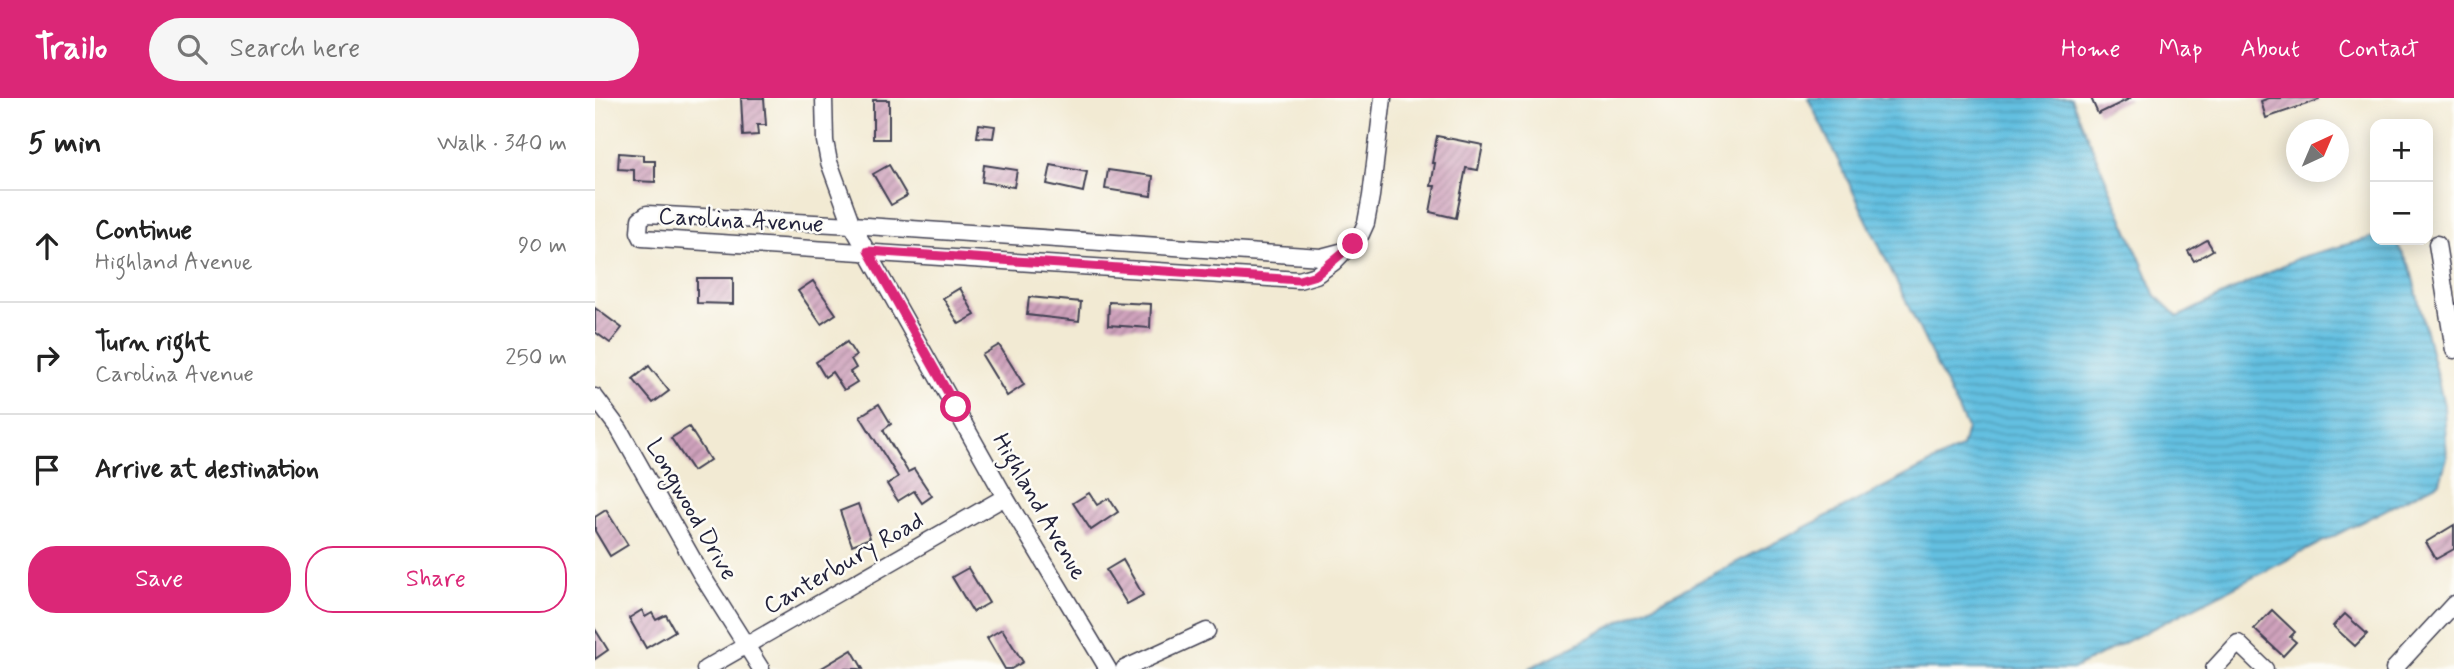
<!DOCTYPE html>
<meta charset="utf-8">
<style>
:root{--surface:#fff;--page:#f6f6f6;--text:#222;--muted:#767676;--line:#e0e0e0;--accent:#db2777}
body{margin:0;font-family:Mynerve,sans-serif;background:var(--page);color:var(--text)}
.controls{position:absolute;right:21px;top:21px;display:grid;overflow:hidden;border-radius:14px;box-shadow:0 4px 18px #0003}
.controls button{width:63px;height:63px;display:grid;place-items:center;padding:0;border:0;border-bottom:2px solid var(--line);background:var(--surface);color:var(--text);font:35px sans-serif}
.compass{position:absolute;left:1691px;top:21px;width:63px;height:63px;border-radius:50%;background:var(--surface);box-shadow:0 4px 18px #0003;rotate:44deg}
.stop{position:absolute;width:21px;height:21px;margin:-16px;border:5px solid #db2777;border-radius:50%;background:#fff}
.stop.end{background:#db2777;border-color:#fff;box-shadow:0 2px 7px #0008}
.list{margin:0;padding:0;list-style:none}
h2{display:flex;justify-content:space-between;align-items:center;height:91px;margin:0;padding:0 28px;font-size:30px}
h2 small{font-size:23px;font-weight:400;color:var(--muted)}
.list li{display:grid;grid-template-columns:46px 1fr auto;gap:21px;align-items:center;box-sizing:border-box;height:112px;padding:0 28px;border-top:2px solid var(--line)}
.list b{display:block;font-size:26px;white-space:nowrap}
.list p{margin:0;font-size:23px;white-space:nowrap;color:var(--muted)}
.list em{font-size:23px;font-style:normal;color:var(--muted)}
.actions{display:flex;gap:14px;padding:21px 28px}
.actions a{flex:1;padding:16px 0;border:2px solid var(--accent);border-radius:28px;text-align:center;font-size:24px;color:var(--accent)}
.actions .main{background:var(--accent);color:#fff}
.icon{flex:none;width:38px;height:38px;fill:none;stroke:currentColor;stroke-width:2;stroke-linecap:round;stroke-linejoin:round}
.map{position:relative;flex:none;width:1859px;height:571px;overflow:hidden}
header{display:flex;align-items:center;gap:42px;box-sizing:border-box;height:98px;padding:0 35px;background:var(--accent);color:#fff}
header strong{font-size:33px}
nav{display:flex;gap:38px;margin-inline-start:auto;font-size:24px}
.search{width:490px;height:63px;background:var(--page);display:flex;align-items:center;gap:18px;box-sizing:border-box;padding:0 24px;border-radius:38px;color:var(--muted);font-size:26px}
main{display:flex}
aside{flex:1;background:var(--surface)}
.map>svg:first-child{display:block}
.water{fill:url(#water-rules);stroke:#42718e;stroke-width:2}
.building{fill:url(#building-hatch)}
.lines{fill:none;stroke-linecap:round;stroke-linejoin:round}
.street-casing{stroke:#414052;stroke-width:19}
.street{stroke:#fff;stroke-width:16}
.route{stroke:#db2777;stroke-width:9}
.labels{text-anchor:middle;dominant-baseline:central;stroke-width:5;stroke-linejoin:round;paint-order:stroke}
.street-label{font-size:24px;fill:#22223b;stroke:#fdfcf7}
</style>
<header>
<strong>Trailo</strong>
<div class="search"><svg class="icon" aria-label="search" viewBox="0 0 24 24"><circle cx="10" cy="10" r="6"/><path d="M15 15l6 6"/></svg>Search here</div>
<nav><a>Home</a><a>Map</a><a>About</a><a>Contact</a></nav>
</header>
<main>
<aside>
<h2>5 min<small>Walk · 340 m</small></h2>
<ul class="list">
<li><svg class="icon" aria-label="ahead" viewBox="0 0 24 24"><path d="M12 20V5M6 11l6-6 6 6"/></svg><div><b>Continue</b><p>Highland Avenue</p></div><em>90 m</em></li>
<li><svg class="icon" aria-label="right" viewBox="0 0 24 24"><path d="M7 20v-9h11M14 6l5 5-5 5"/></svg><div><b>Turn right</b><p>Carolina Avenue</p></div><em>250 m</em></li>
<li><svg class="icon" aria-label="arrive" viewBox="0 0 24 24"><path d="M6 21V4h12l-3 4 3 4H6"/></svg><div><b>Arrive at destination</b></div></li>
</ul>
<div class="actions"><a class="main">Save</a><a>Share</a></div>
</aside>
<div class="map">
<svg width="1859" height="571" viewBox="0 0 1859 571">
<defs>
<pattern id="water-rules" width="6" height="5" patternUnits="userSpaceOnUse" patternTransform="scale(1.75)"><rect width="6" height="5" fill="#63c0e1"/><path d="M0 2.5h6" fill="none" stroke="#519cb8"/></pattern>
<pattern id="building-hatch" width="6" height="6" patternUnits="userSpaceOnUse" patternTransform="scale(1.75)"><rect width="6" height="6" fill="#cfa2bc"/><path d="M-1 1l2-2M0 6l6-6M5 7l2-2" fill="none" stroke="#a8849a"/></pattern>
</defs>
<rect width="100%" height="100%" fill="#fdfcf7"/>
<filter id="ink" filterUnits="userSpaceOnUse"><feTurbulence type="fractalNoise" baseFrequency=".0143" numOctaves="2"/><feDisplacementMap in="SourceGraphic" scale="14" xChannelSelector="R" yChannelSelector="G"/><feConvolveMatrix kernelMatrix="1 2 1 2 8 2 1 2 1" color-interpolation-filters="sRGB"/></filter>
<filter id="wash" filterUnits="userSpaceOnUse"><feTurbulence type="fractalNoise" baseFrequency=".00686" numOctaves="4" result="noise"/><feDisplacementMap in="SourceGraphic" scale="28" xChannelSelector="R" yChannelSelector="G"/><feGaussianBlur stdDeviation="1.57" result="paint"/><feColorMatrix in="noise" values="0 0 0 0 0 0 0 0 0 0 0 0 0 0 0 0 0 1.4 0 .05"/><feComposite in="paint" operator="in"/></filter>
<g filter="url(#wash)">
<rect width="100%" height="100%" fill="#f2ead3"/>
<polygon class="water" points="1213,0 1476,0 1561,198 1583,219 1703,160 1779,139 1780,142 1802,146 1815,168 1849,307 1852,360 1845,384 1478,571 933,571 1367,349 1372,330"/>
<g id="blocks">
<g class="building">
<polygon points="146,0 169,0 171,27 162,27 163,37 148,38"/>
<polygon points="1496,0 1536,0 1503,16"/>
<polygon points="1674,0 1723,0 1724,2 1671,20 1666,3"/>
<rect x="278" y="2" width="16" height="39"/>
<polygon points="384,26 400,28 398,40 382,39"/>
<polygon points="842,38 888,47 883,72 871,70 861,120 835,114 840,88 836,88 840,65 837,65"/>
<polygon points="24,55 48,57 48,63 60,63 60,84 39,83 39,72 23,71"/>
<polygon points="294,67 312,98 296,107 278,76"/>
<polygon points="389,67 422,72 419,89 387,84"/>
<polygon points="456,67 492,74 488,94 452,86"/>
<polygon points="513,72 558,78 556,98 510,91"/>
<polygon points="1612,142 1618,152 1599,163 1593,153"/>
<polygon points="102,180 138,180 138,206 102,205"/>
<polygon points="218,183 241,216 226,226 203,193"/>
<polygon points="365,190 380,217 364,226 348,200"/>
<polygon points="434,199 486,204 484,223 432,217"/>
<polygon points="514,204 556,206 555,230 513,227"/>
<polygon points="0,210 27,230 15,245 0,234"/>
<polygon points="252,244 261,258 256,261 261,270 255,274 262,284 249,292 237,274 230,279 221,264"/>
<polygon points="404,247 429,287 412,298 387,257"/>
<polygon points="54,268 74,293 58,305 38,281"/>
<polygon points="284,306 296,326 288,332 299,351 313,374 319,371 337,398 327,405 319,393 303,403 292,386 303,379 265,318"/>
<polygon points="94,329 115,362 98,373 76,340"/>
<polygon points="494,395 502,407 514,400 523,414 496,432 478,405"/>
<polygon points="263,406 275,440 257,447 245,413"/>
<polygon points="11,412 33,447 15,458 0,433 0,419"/>
<polygon points="1859,427 1859,451 1841,461 1831,444"/>
<polygon points="528,462 548,497 532,506 511,472"/>
<polygon points="373,470 394,505 378,514 357,479"/>
<polygon points="47,512 50,519 57,515 61,522 71,517 80,533 51,550 34,520"/>
<polygon points="1677,512 1700,534 1695,539 1701,544 1688,558 1659,531"/>
<polygon points="1750,516 1772,536 1760,548 1738,528"/>
<polygon points="0,531 13,552 0,561"/>
<polygon points="407,531 428,564 416,571 410,571 392,540"/>
<polygon points="257,552 268,571 225,571"/>
</g>
</g>
</g>
<g filter="url(#ink)">
<use href="#blocks" fill-opacity="0" stroke="#414052" stroke-width="2"/>
<g class="lines">
<defs>
<g id="street">
<polyline points="229,0 230,43 234,64 257,127 410,399 513,571"/>
<polyline points="1842,146 1859,252"/>
<polyline points="749,153 726,159 257,127 52,116 45,121 44,134 47,140 704,182 721,177 739,164 766,136 771,125 776,98 788,0"/>
<polyline points="0,299 24,331 106,476 166,571"/>
<polyline points="110,571 410,399"/>
<polyline points="529,571 612,533"/>
<polyline points="1619,571 1643,545 1670,571"/>
<polyline points="1799,571 1859,506"/>
</g>
</defs>
<use href="#street" class="street-casing"/>
<use href="#street" class="street"/>
</g>
</g>
<g class="lines" filter="url(#ink)">
<polyline class="route" points="361,309 273,153 704,182 721,177 758,146"/>
</g>
<g class="labels">
<g class="street-label">
<text transform="translate(146 123) rotate(3)">Carolina Avenue</text>
<text transform="translate(444 409) rotate(60)">Highland Avenue</text>
<text transform="translate(96 412) rotate(60)">Longwood Drive</text>
<text transform="translate(249 466) rotate(-30)">Canterbury Road</text>
</g>
</g>
</svg>
<div class="controls">
<button>+</button>
<button>−</button>
</div>
<svg class="compass" viewBox="-18 -18 36 36"><path d="M0-13l5 13h-10z" fill="#e53935"/><path d="M0 13l5-13h-10z" fill="#767676"/></svg>
<div class="stop" style="left:361px;top:309px"></div>
<div class="stop end" style="left:758px;top:146px"></div>
</div>
</main>
